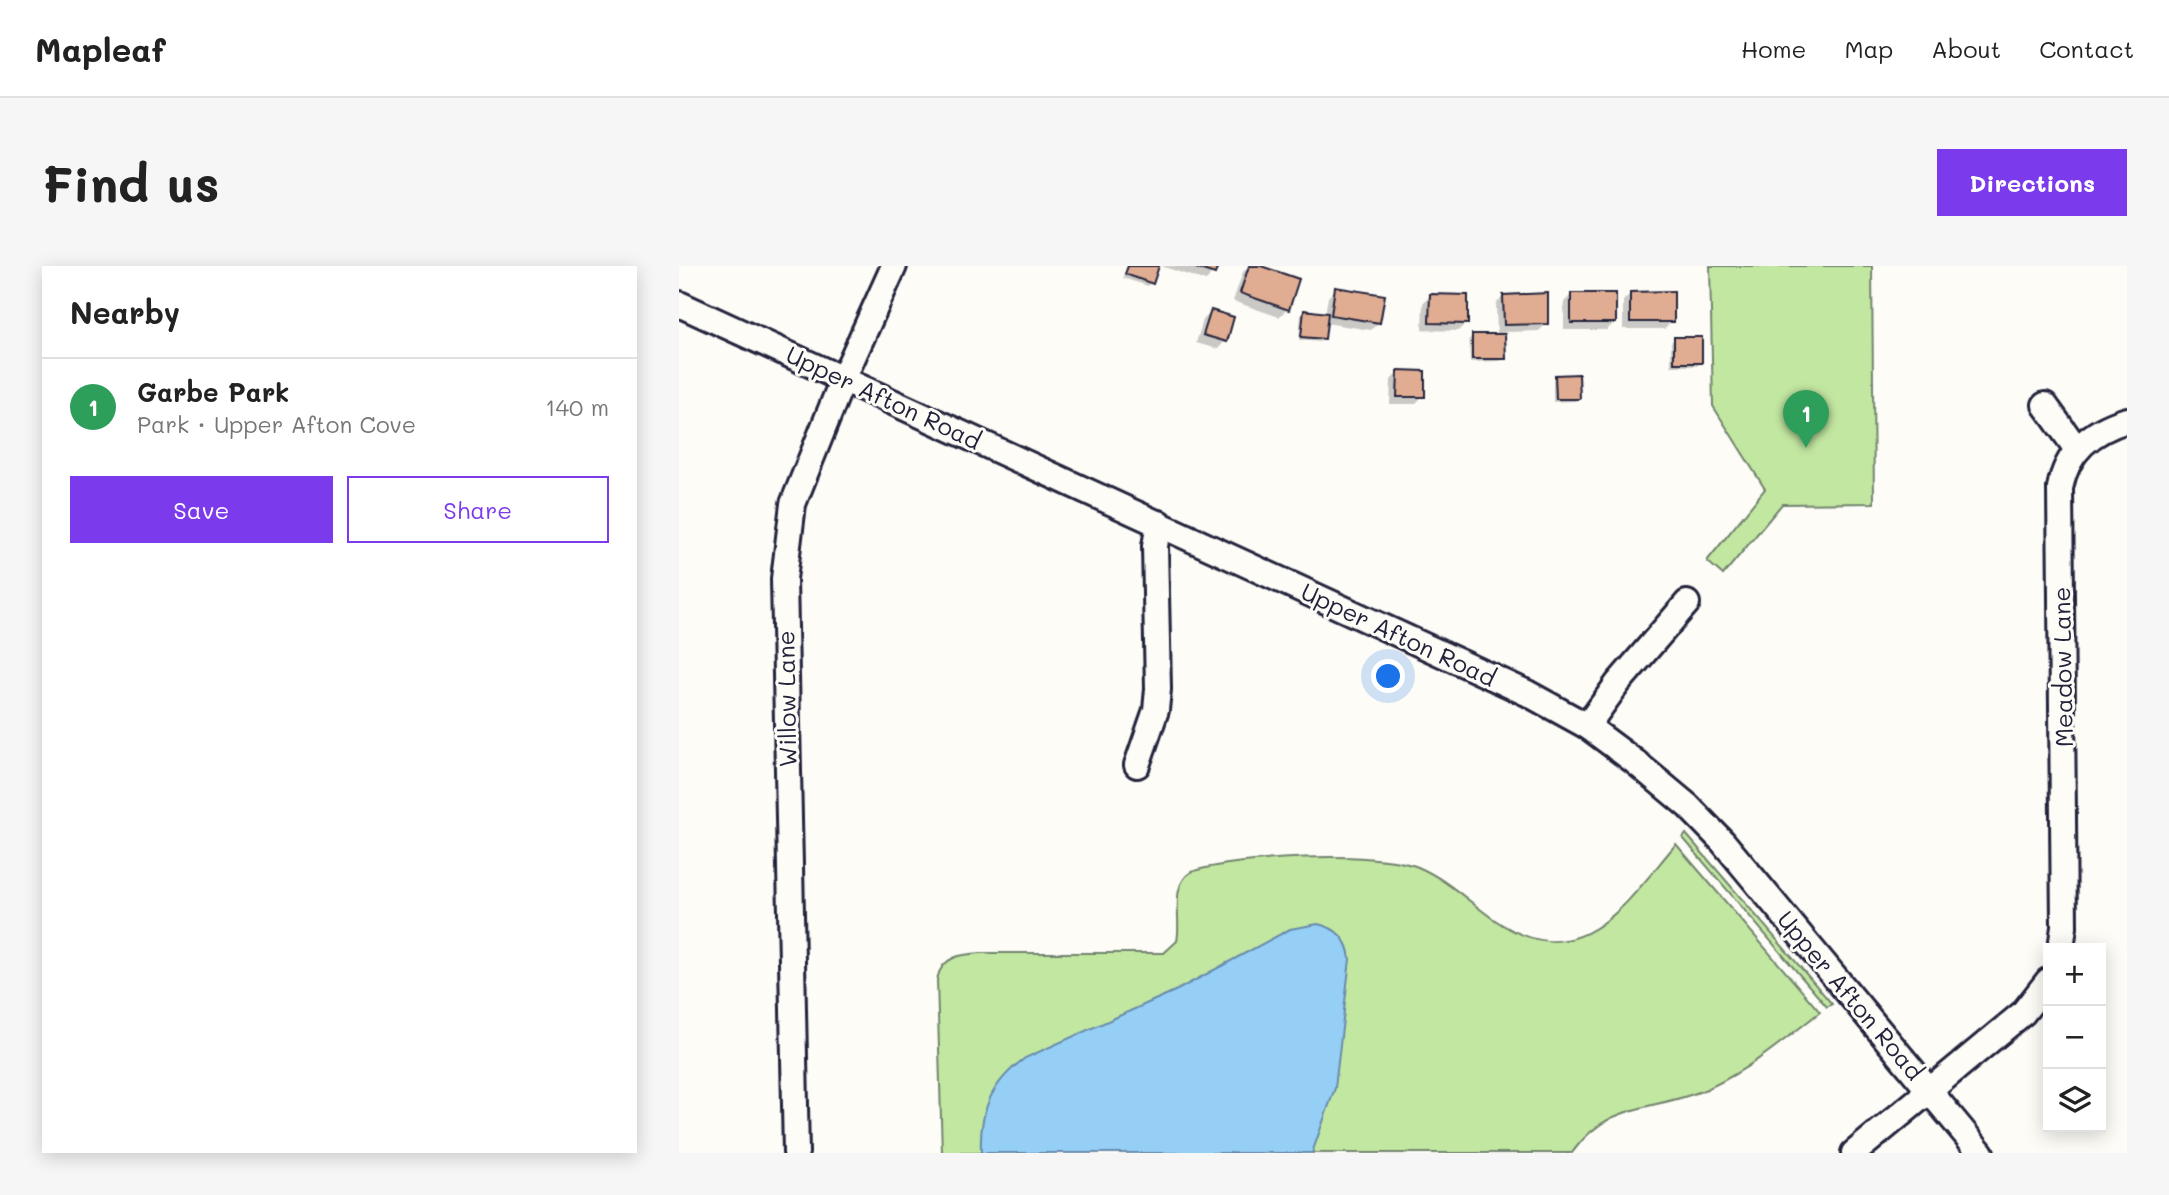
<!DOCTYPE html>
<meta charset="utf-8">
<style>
:root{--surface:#fff;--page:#f6f6f6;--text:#222;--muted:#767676;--line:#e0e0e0;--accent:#7c3aed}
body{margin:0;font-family:Mali,sans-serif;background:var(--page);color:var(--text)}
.controls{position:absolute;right:21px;bottom:21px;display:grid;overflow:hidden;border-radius:0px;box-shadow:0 4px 18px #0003}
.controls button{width:63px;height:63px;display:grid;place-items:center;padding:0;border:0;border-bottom:2px solid var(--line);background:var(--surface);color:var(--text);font:35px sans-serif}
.you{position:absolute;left:710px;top:411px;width:24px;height:24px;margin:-18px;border:5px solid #fff;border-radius:50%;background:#1a73e8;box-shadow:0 0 0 10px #1a73e833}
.badge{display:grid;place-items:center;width:46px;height:46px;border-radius:50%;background:var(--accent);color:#fff;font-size:23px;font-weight:700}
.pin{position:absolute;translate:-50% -58px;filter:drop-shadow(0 2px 4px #0008)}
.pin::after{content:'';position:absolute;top:37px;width:24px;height:21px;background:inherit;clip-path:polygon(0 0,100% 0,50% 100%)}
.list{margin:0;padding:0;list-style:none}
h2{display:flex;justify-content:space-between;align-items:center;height:91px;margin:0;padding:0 28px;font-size:30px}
h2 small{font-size:23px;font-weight:400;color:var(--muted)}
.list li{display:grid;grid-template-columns:46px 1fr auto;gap:21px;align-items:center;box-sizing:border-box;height:98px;padding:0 28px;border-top:2px solid var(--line)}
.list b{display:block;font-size:26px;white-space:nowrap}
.list p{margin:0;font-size:23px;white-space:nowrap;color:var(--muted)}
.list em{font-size:23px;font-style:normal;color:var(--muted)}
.actions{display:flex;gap:14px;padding:21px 28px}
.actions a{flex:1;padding:16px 0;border:2px solid var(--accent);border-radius:0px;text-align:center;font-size:24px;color:var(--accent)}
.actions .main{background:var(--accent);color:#fff}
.icon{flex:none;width:38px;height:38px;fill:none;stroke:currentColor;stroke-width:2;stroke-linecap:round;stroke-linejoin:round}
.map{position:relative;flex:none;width:1448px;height:887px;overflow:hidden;border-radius:0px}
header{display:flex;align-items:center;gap:42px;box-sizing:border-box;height:98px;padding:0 35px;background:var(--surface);border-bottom:2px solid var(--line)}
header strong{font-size:33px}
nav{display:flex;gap:38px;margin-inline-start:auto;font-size:24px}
.intro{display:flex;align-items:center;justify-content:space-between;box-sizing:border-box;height:168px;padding:0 42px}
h1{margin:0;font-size:49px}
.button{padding:18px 32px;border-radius:0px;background:var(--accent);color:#fff;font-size:24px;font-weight:700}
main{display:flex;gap:42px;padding:0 42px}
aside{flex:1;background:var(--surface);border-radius:0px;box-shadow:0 4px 18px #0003}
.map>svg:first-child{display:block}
.green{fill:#c2e7a1;stroke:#72846e;stroke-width:2}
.water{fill:#95cff5;stroke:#678aab;stroke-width:2}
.shadow{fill:#0003}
.building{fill:#e0ad93;stroke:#22223b;stroke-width:2}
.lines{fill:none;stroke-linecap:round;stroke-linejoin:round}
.minor-casing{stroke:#22223b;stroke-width:30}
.minor{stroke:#fdfcf7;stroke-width:24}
.labels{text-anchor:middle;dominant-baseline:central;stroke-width:6;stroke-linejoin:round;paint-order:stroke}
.street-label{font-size:24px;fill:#22223b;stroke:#fdfcf7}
</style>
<header>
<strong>Mapleaf</strong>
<nav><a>Home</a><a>Map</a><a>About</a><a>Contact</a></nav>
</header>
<div class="intro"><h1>Find us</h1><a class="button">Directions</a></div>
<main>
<aside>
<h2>Nearby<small></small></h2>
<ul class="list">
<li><span class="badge" style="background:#2e9e5b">1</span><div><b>Garbe Park</b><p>Park · Upper Afton Cove</p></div><em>140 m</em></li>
</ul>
<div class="actions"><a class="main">Save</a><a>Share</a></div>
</aside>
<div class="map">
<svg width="1448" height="887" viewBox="0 0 1448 887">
<rect width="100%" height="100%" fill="#fdfcf7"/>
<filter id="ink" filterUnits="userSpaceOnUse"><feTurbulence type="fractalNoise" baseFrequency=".0143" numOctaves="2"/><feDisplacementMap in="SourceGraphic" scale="14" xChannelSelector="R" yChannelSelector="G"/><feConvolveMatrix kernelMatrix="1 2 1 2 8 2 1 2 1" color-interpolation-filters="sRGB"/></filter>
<g filter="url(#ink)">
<g class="green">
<polygon points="1031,0 1193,0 1195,237 1103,238 1044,309 1028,295 1086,223 1034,140"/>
<polygon points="1007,568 1153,738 1148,741 1004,572"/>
<path d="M997,578l144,168c-36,28 -70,57 -111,76 -53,24 -99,11 -137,65h-630l-5,-174c5,-23 25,-25 45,-26h182l13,-12c5,-22 -8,-55 14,-69 45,-15 183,-22 227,-5 28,12 50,34 74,51 88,62 132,-13 184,-74z"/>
</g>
<path class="water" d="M639,658c19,4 30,16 32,35l-15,129 -23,65h-331c-2,-42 10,-70 44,-95l152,-68 113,-61z"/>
<g class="shadow">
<polygon points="448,0 478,0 469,20 444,12"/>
<polygon points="482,0 537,0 527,15"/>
<polygon points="570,0 576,0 608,43 600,51 554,35 564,6"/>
<polygon points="657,23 700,56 692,64 646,57 641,76 620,74 622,49 626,46 646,48 649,31"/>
<polygon points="952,27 993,55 985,63 944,63 944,35"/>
<polygon points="893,28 936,56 928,64 885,64 885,36"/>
<polygon points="751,30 787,57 779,65 743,64 744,37"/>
<polygon points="824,30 868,57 860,65 825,66 825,92 821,95 791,96 790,73 794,70 818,69 817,38"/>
<polygon points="532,46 546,75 539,83 517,77 524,54"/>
<polygon points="995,73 1021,97 1018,100 992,100 992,76"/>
<polygon points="719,106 744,130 736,138 711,138 712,114"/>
<polygon points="877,111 899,132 896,135 874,136 874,114"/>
</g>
<g class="building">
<polygon points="449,0 480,0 474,18 446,8"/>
<polygon points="511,0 539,0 536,8"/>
<polygon points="570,0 582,0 620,13 610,44 561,27"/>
<polygon points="656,21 706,29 701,57 652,49"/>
<polygon points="995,25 995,56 951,56 951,26"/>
<polygon points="869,27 869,58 825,59 824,29"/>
<rect x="892" y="27" width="45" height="30"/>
<polygon points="751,28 789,29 789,58 750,57"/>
<polygon points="532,44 555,51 548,76 524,69"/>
<polygon points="625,44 649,47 646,73 622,71"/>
<polygon points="793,68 826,68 827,93 793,93"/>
<rect x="995" y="71" width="28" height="26"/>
<polygon points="719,104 746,105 746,131 718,131"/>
<polygon points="900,108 901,133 877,133 876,109"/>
</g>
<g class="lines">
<defs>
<g id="minor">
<polyline points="0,38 848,427 908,460 955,495 1009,540 1044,576 1302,887"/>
<polyline points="1366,139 1397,182"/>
<polyline points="908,460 939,417 1008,337"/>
<polyline points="458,499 477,444 479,423 476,280 480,257"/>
<path d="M1382,682l3,-21 -4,-439c7,-37 31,-57 67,-68"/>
<polyline points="117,887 105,313 114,238 164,113 215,0"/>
<polyline points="1175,887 1344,747 1369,715"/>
</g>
</defs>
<use href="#minor" class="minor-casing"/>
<use href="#minor" class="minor"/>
</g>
</g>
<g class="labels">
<g class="street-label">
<text transform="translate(205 131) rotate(25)">Upper Afton Road</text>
<text transform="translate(720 368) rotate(25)">Upper Afton Road</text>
<text transform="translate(1383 401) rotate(-91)">Meadow Lane</text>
<text transform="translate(107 433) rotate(-91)">Willow Lane</text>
<text transform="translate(1172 729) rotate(50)">Upper Afton Road</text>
</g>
</g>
</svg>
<div class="controls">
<button>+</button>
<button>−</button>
<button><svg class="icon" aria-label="layers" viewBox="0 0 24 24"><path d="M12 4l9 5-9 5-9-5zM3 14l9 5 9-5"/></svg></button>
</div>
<div class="you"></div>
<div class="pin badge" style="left:1127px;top:182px;background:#2e9e5b">1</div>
</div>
</main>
